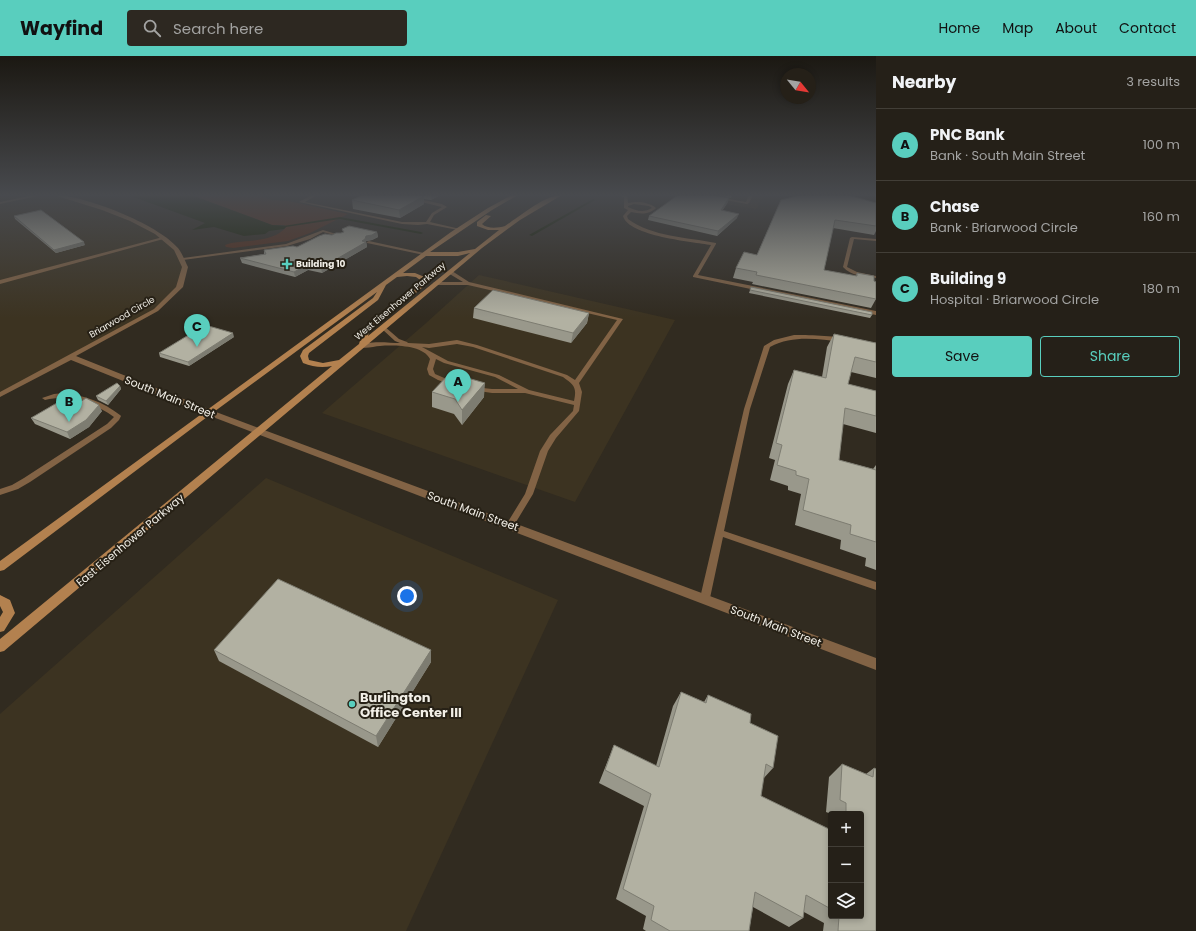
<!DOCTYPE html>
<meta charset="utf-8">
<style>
:root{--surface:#252018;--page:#2d2821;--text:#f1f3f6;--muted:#a3a3a2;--line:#423e37;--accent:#59cebe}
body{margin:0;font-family:Poppins,sans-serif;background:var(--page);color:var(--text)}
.controls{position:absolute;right:12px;bottom:12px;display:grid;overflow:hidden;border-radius:4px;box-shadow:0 2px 6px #0003}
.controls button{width:36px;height:36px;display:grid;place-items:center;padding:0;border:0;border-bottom:1px solid var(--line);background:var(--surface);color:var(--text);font:20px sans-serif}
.compass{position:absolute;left:780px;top:12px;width:36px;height:36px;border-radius:50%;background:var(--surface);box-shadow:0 2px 6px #0003;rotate:120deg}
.you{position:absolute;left:407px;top:540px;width:14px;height:14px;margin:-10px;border:3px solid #fff;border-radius:50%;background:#1a73e8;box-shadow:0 0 0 6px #1a73e833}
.badge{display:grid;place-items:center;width:26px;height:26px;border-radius:50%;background:var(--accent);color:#111;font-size:13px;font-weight:700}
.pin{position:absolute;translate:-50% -33px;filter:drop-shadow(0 1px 2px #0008)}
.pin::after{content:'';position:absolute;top:21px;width:14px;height:12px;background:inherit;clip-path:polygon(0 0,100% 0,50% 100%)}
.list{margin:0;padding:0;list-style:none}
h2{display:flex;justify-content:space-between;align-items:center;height:52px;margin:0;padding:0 16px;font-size:17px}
h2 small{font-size:13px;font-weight:400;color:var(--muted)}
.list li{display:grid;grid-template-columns:26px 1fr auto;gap:12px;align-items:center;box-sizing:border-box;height:72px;padding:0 16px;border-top:1px solid var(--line)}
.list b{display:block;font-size:15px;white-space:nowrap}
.list p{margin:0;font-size:13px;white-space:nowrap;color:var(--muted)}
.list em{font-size:13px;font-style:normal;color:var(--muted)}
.actions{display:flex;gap:8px;padding:12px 16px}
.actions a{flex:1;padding:9px 0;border:1px solid var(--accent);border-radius:4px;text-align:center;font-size:14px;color:var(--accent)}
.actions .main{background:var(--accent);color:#111}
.icon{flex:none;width:22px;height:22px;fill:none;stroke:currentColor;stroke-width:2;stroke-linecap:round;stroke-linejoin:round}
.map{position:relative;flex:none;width:876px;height:875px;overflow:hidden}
header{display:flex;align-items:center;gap:24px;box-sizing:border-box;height:56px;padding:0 20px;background:var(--accent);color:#111}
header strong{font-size:19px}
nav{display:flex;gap:22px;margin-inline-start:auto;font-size:14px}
.search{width:280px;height:36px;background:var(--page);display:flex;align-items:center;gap:10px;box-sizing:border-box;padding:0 14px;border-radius:4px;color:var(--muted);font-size:15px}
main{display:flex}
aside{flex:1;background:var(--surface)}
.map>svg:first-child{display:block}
.built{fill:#3c3321}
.green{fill:#572b16}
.water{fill:#141e00}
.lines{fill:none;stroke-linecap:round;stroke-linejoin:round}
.stream{fill:#141e00;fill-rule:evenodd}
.service{fill:#826345;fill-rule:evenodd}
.minor{fill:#826345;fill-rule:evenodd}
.tertiary{fill:#826345;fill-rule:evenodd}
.secondary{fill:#b3814f;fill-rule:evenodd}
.wall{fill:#99988b}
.shaded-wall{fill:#7d7c71}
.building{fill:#b2b1a2;stroke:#7d7c71}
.poi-dot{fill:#59cebe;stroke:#272116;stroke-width:1.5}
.labels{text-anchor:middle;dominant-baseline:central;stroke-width:4;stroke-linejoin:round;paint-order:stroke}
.far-poi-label{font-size:9px;font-weight:bold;fill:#f2efe7;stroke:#272116;text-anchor:start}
.far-street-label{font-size:9px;fill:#f2efe7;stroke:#272116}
.street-label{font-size:11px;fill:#f2efe7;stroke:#272116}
.near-poi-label{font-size:13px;font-weight:bold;fill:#f2efe7;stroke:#272116;text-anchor:start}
</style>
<header>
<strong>Wayfind</strong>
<div class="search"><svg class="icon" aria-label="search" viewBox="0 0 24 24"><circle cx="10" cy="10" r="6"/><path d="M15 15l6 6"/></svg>Search here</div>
<nav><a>Home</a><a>Map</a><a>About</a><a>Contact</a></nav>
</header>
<main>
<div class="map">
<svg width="876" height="875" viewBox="0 0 876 875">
<rect width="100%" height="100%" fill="#312b20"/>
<g class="built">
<polygon points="0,139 56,139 105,153 165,182 183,203 182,224 165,248 0,339"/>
<polygon points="668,139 764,139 756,153"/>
<polygon points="479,219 675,264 575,446 322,357 425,268"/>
<polygon points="266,422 558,544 406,875 0,875 0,658"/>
</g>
<path class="green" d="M191,139h67l14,5 17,1 59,13 -38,19 -22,8 -55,7 -7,-1 -1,-2 6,-2c18,-3 43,-1 55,-16l-2,-2h-12z"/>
<polygon class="water" points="128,139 191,139 272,169 287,170 284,173 269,175 265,178 244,180 214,171 192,174 205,167"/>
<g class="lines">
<g class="stream">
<polygon points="593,143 595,144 532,180 529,179"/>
<polygon points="340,161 421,176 423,177 421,178 340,163 279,172 277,171"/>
</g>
<g class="service">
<polygon points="34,139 42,139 0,148 0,146"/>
<polygon points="312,139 317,139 305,146 402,166 426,166 432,157 442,151 392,139 400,139 442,148 447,151 434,159 430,166 460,173 458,174 427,168 418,169 402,168 299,146"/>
<path d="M620,139h7l1,8c9,-2 21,-1 28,5 -7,7 -16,6 -25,4l-4,4 1,3c25,18 58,18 88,24v1l-18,31 178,36v4l-183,-38v-1l18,-31c-18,-3 -83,-9 -88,-29l5,-6 -4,-2v-11zM634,148l15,2 3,2c-8,5 -16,3 -24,-1v-1z"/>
<polygon points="697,139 707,139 746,146 749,139 753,139 749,147 747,148"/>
<polygon points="323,174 343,180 341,181 323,176 310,183 287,190 183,204 181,203 183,202 286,188"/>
<polygon points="163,181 167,182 0,228 0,224"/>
<path d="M852,181l24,2v2l-22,-2 -7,28 10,5 19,4v2c-12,-2 -25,-2 -33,-11l7,-29z"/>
<polygon points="369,185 424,197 426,198 424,199 367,187 367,186"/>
<path d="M448,215h4l17,11 154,37 -44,64 3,9 -3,19 -23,27 -8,13 -15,43 -20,33h-6l-1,-2 19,-31 15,-43 10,-16 23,-24 1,-6 -49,-12h-33l-20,-3 -1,-1 3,-2 18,2h26l-23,-12 -51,-14 -8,-4 -3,10 2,5 21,9 -3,2 -15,-5 -9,-5 -2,-6 3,-10c-7,-14 -36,-14 -50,-13 -6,0 -16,4 -21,0 9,-6 30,-3 41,-3l-5,-2 -13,-12 -1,-1 3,-2 15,13 8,3 1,1 21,1 28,-4 20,5 90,30 8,5 42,-60 -149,-35h-35v-2l2,-1h28l-15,-9zM457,288l16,3 90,30c11,8 14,10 11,24l-45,-11 -30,-15 -51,-14 -26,-14 7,1z"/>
<path d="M794,279c11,0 43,0 51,5l-3,2c-25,-3 -49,-7 -72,5l-20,62 -26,122 152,51v8l-153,-53 -13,61 -2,3 -3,1 -3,-1 -2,-3 44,-189 20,-63 10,-6z"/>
<path d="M63,337c21,2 40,9 57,22l1,1 -2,4 -8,8 -81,54 -12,7 -18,6v-6l12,-4 12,-7 83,-54 7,-7c-21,-15 -44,-23 -69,-17l-3,-2 12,-4z"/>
</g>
<path class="minor" d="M54,139c30,0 104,29 124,53 4,5 7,13 10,19l-5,20 -25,24 -82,45 135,54 1,2 -1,2h-6l-134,-54 -71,37v-5l154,-83 22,-22 6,-20 -8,-17 -19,-16 -25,-13 -28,-11z"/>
<polygon class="tertiary" points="208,353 876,602 876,614 205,358 204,356 205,354"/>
<g class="secondary">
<path d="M512,139h6l-26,15 -62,42h28l17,-3 24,-19h-11l-11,-4v-4l9,-7 5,1 -9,8c5,5 16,4 23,2 3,-2 7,-5 10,-7 13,-9 32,-24 47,-24l-42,25 -38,28 -478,403 -4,1v-13l332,-273c-10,2 -19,1 -29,-3l-3,-7 3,-6 70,-52 4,-6 -166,122 -207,156 -4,1v-10l451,-329 37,-24zM470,197l-102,83 1,-4 60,-50 -2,-4 -12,-5h-12l23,-17h32zM407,220l9,1 7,5 -60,47 -4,15 -20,16 -16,3 -14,-3 -1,-4 1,-3 69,-53 8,-15 11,-8z"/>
<polygon points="0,539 10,544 15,557 4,575 0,576 0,561 3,556 0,550"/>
</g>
</g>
<g class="wall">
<polygon points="363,139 440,139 431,144 424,143 424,148 400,162 353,153 352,144"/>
<polygon points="716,139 732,139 731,142"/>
<polygon points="781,144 876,147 876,175 874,179 833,172 824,214 856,220 857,217 874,225 876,243 871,252 752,228 753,226 733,222 736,212 757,199"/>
<polygon points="728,146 722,155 737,162 717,180 648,164 649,160"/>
<polygon points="14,160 85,189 56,197 15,163"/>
<polygon points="342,173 377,176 378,181 372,184 366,185 367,191 322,217 308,214 295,221 242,207 240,202 264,198 264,194 297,191 341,177 343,176"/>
<polygon points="751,231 872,259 870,262 749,237"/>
<polygon points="474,252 589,257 587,267 571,287 473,262"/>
<polygon points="834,278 876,287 876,322 851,316 848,328 876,335 876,377 843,368 839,404 873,413 876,409 876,514 865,510 866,502 840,493 841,484 795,469 801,438 788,434 788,430 770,424 775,404 769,402 788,328 794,314 822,321 827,291"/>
<polygon points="234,281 189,310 160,301 159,297"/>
<polygon points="120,330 121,333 108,349 98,344 96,340"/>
<polygon points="432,336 484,341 462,369 454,358 432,351"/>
<polygon points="76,349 102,355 89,371 70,383 35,368 31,362"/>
<polygon points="214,594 431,606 378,691 219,605"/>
<polygon points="681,636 704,646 708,639 750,667 773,712 763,723 761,740 831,774 831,860 861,860 861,758 831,758 826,756 829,721 842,708 866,718 874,712 876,875 823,875 824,867 804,856 803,862 789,871 753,851 749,875 646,875 643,873 646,860 616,843 644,750 599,727 614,689 656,710 673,650"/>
</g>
<g class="shaded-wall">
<polygon points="431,139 440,139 431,144"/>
<polygon points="424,140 424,148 400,162 399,154"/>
<polygon points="729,142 728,146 720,158 721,154"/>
<polygon points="739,158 737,162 717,180 718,175"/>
<polygon points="377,176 378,181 372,184 366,185 367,191 322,217 321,212 362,185 366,180"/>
<polygon points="84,186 85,189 56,197 54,194"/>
<polygon points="307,209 308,214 295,221 294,216"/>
<polygon points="589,257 587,267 571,287 573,277"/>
<polygon points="233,277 234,281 189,310 188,306"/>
<polygon points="485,327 484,341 462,369 462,354"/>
<polygon points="120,330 121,333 108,349 106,345"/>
<polygon points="99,349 102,355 89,371 70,383 67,376"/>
<polygon points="431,594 431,606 378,691 376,680"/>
</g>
<g class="building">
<polygon points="363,139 420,139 424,140 399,154 352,144"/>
<polygon points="678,139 712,139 729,142 721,154 739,158 718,175 649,160"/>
<polygon points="801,139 848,139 876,147 876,170 835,164 824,214 857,220 857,217 874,220 874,225 876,226 876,243 756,219 757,216 736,212 744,196 757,199 781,144"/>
<polygon points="41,154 84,186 54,194 14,160"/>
<polygon points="349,170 377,176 372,179 366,180 365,183 362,185 366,186 321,212 307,209 294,216 240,202 266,198 264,194 293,190 297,191 319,180 325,178 332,179 336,177 341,177 344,176 342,173"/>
<polygon points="751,231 872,256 872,259 750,234"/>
<polygon points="493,234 589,257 573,277 474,252"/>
<polygon points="205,269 233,277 188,306 159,297"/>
<polygon points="834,278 876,287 876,306 855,301 848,328 876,335 876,360 845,352 839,404 876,414 876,486 850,478 851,469 803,454 809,423 796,419 796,415 777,409 782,389 776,387 794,314 826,322"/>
<polygon points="450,317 485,327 462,354 455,343 432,336"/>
<polygon points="117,327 120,330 106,345 96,340"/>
<polygon points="86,342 99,349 86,364 67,376 31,362 62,344 76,349"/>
<polygon points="278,523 431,594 376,680 214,594"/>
<polygon points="681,636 706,647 708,639 751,658 750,667 778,680 773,712 766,708 761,740 831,774 831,853 806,839 803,862 755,836 749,875 670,875 651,864 654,850 623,833 651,738 605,714 614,689 659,711"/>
<polygon points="842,708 873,721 874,712 876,713 876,875 838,875 839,860 861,860 861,758 846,758 846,747 840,744"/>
</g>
<linearGradient id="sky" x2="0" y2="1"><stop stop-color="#1b1812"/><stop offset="0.53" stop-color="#484a4e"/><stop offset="1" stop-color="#484a4e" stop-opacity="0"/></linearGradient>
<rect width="876" height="262" fill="url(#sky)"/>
<g class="poi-dot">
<path d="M285 202h4v4h4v4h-4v4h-4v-4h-4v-4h4z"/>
<circle cx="352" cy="648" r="4"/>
</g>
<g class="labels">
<g class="far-poi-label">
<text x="296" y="208">Building 10</text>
</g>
<g class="far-street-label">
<text transform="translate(400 245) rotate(-40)">West Eisenhower Parkway</text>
<text transform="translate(122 261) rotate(-30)">Briarwood Circle</text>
</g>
<g class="street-label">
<text transform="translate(170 341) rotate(22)">South Main Street</text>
<text transform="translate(473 455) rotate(20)">South Main Street</text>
<text transform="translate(130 484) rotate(-40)">East Eisenhower Parkway</text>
<text transform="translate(776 570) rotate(21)">South Main Street</text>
</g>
<g class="near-poi-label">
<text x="360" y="641">Burlington<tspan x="360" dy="15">Office Center III</tspan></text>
</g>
</g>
</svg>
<div class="controls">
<button>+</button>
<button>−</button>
<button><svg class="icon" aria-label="layers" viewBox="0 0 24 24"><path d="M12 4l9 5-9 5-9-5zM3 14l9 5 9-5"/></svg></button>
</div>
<svg class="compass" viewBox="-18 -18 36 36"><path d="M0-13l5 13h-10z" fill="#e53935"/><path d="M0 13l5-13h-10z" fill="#a3a3a2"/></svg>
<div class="you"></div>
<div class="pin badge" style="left:458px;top:346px">A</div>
<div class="pin badge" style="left:69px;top:366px">B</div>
<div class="pin badge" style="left:197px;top:291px">C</div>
</div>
<aside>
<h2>Nearby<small>3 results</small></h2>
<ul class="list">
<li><span class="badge">A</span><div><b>PNC Bank</b><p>Bank · South Main Street</p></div><em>100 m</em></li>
<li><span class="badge">B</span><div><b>Chase</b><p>Bank · Briarwood Circle</p></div><em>160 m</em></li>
<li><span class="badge">C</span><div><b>Building 9</b><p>Hospital · Briarwood Circle</p></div><em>180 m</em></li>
</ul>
<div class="actions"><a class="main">Save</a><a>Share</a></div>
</aside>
</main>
